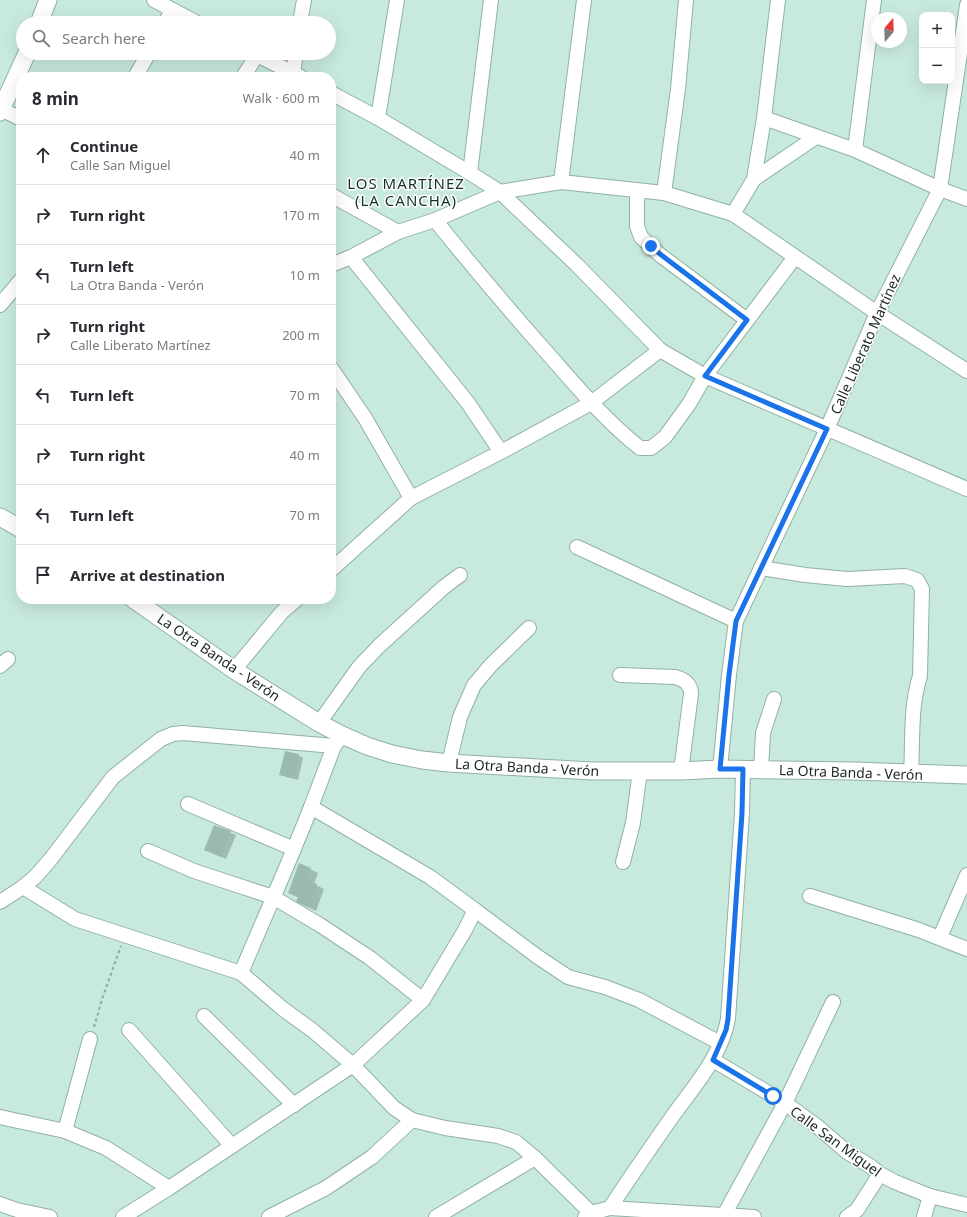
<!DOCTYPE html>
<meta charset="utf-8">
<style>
:root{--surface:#fff;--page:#f2f2f3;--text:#2b2b33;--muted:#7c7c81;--line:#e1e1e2}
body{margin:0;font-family:"Noto Sans",sans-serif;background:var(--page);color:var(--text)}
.controls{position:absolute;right:12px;top:12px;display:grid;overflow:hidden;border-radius:8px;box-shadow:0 4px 16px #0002}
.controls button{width:36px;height:36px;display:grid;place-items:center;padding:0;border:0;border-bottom:1px solid var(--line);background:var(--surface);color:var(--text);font:20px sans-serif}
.compass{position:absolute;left:871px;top:12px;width:36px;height:36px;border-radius:50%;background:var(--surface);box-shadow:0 4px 16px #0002;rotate:19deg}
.stop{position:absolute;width:12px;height:12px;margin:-9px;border:3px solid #1a73e8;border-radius:50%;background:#fff}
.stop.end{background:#1a73e8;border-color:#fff;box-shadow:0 1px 4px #0008}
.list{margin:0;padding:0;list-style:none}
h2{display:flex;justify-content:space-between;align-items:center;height:52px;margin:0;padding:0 16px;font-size:17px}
h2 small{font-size:13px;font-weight:400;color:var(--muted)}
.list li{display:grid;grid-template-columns:26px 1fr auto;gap:12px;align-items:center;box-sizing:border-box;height:60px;padding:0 16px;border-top:1px solid var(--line)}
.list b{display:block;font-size:15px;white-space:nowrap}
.list p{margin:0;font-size:13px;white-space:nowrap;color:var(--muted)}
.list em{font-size:13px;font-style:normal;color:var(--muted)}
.icon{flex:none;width:22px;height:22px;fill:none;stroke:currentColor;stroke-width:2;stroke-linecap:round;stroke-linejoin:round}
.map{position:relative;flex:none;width:967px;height:1217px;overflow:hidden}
.search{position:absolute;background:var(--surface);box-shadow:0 4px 16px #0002;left:16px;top:16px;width:320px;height:44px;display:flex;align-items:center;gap:10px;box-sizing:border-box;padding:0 14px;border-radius:22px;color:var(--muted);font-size:15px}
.panel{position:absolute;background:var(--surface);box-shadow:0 4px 16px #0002;left:16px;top:72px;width:320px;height:532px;border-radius:16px}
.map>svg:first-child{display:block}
.shadow{fill:#0003}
.building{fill:#9abaad}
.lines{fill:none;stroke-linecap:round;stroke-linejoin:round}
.minor-casing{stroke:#91b1a4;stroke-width:16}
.major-casing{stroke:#91b1a4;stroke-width:19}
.path{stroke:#8fa99e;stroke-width:2;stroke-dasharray:3 3;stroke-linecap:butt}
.minor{stroke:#fff;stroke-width:14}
.major{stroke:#fff;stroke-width:17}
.route{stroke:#1a73e8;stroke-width:5}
.labels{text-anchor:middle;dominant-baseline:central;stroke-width:3;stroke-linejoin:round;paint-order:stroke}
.street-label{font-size:14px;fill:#1c2823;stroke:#fff}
.neighbourhood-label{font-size:15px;letter-spacing:1px;fill:#143127;stroke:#fff}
</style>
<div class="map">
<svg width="967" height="1217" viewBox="0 0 967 1217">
<rect width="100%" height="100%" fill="#c8eadc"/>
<g class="shadow">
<polygon points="298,755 303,758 298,780 286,777 281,774"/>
<polygon points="215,826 236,835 226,859 205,850"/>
<polygon points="310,869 318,873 314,884 324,889 316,911 297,902 299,898 289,893"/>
</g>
<g class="building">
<polygon points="285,751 299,754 293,778 279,775"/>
<polygon points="214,825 231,831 221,857 204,850"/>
<polygon points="299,863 311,868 306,880 317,884 308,907 296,902 298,897 288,893"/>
</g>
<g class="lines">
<defs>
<g id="minor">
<polyline points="154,0 197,23"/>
<polyline points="165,23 172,10"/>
<polyline points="300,23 304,0"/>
<polyline points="253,53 301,77"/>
<polyline points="293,73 296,53"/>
<polyline points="135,77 149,53"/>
<polyline points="243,77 257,55"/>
<polyline points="331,93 378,118 470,173 500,192 577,265 660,350"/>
<polyline points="1,109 21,119"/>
<polyline points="378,118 397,0"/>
<polyline points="764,118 855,150 940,189 967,199"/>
<polyline points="855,150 874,0"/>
<polyline points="470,173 491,0"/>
<polyline points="754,179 816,137"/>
<polyline points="561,182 584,0"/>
<polyline points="639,191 637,199 637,226 641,237 660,255 747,320"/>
<polyline points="664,193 678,89 686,0"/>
<polyline points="331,195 398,232"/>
<polyline points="733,214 754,179 764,118 778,0"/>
<path d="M435,220c37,46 75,91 114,135 29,33 57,66 91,93h11l14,-11 24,-33 16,-28 90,-119"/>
<polyline points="351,257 468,403 501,452"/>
<polyline points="331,265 351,257 398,232 435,220 500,192 561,182 664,193 733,214 877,313 967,371"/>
<polyline points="0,305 21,280"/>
<polyline points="331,368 365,418 411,498"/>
<polyline points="577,547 736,621"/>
<path d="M761,568l44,7 42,4 58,-3 12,4 5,9 -2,87c-10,31 -7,65 -9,97"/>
<polyline points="331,570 411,498 501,452 591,403 660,350 705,376 967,489"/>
<polyline points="0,666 8,659"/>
<polyline points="234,670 282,612 297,599"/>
<path d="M620,675l55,2c10,3 16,7 16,17l-10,77"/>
<polyline points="319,723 359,667 380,645 444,587 460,575"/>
<polyline points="449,763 460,717 474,685 491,665 529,628"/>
<polyline points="720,769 729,675 736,621 827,429 877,313 940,189 967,5"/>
<polyline points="761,770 763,733 774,699"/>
<polyline points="188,804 294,849"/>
<polyline points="148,851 194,871 273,897 320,925 370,958 423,1000"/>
<polyline points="623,862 633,823 640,771"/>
<polyline points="23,887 75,919 241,973 283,1009 312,1030 353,1065 394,1108 412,1120 445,1128 498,1136 516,1142 535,1158 591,1213"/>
<polyline points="810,896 919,930 967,949"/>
<polyline points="0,902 23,887 35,877 50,860 113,777 161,739 173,734 183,733 334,746 339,740"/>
<polyline points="475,910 538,957 568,977 605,987 639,1000 720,1043"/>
<polyline points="940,937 967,875"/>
<path d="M241,973c23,-55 48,-110 70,-166"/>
<polyline points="204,1016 294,1105"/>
<polyline points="129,1030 232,1146"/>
<polyline points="713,1060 785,1103 818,1127 847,1152 870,1166 880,1174 895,1182 930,1196 967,1205"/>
<polyline points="0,1117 65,1131 106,1148 169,1188"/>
<polyline points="65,1131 90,1039"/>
<polyline points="0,1204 17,1210 50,1217"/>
<polyline points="610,1208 754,1217"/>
<polyline points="123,1217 169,1188 353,1065 423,1000 465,930 475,910 430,877 311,807 334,746"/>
<polyline points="269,1217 326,1188 372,1157 412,1120"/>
<polyline points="436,1217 535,1158"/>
<path d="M585,1217l6,-4 19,-5c20,-31 41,-61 62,-91 22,-31 49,-60 56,-98l14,-206 1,-44"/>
<polyline points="723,1217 785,1103 833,1002"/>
<polyline points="847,1217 857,1210 880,1174"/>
<polyline points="924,1217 930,1196"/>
</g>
<g id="major">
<polyline points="39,23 48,0"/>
<polyline points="0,112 27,53"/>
<polyline points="0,517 21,529"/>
<polyline points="133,599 234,670 319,723 342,735 367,746 392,754 422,760 449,763 592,771 681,771 720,769 854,771 967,775"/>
</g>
</defs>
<use href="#minor" class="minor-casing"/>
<use href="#major" class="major-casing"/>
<polyline class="path" points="94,1027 103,996 121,946"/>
<use href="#minor" class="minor"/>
<use href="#major" class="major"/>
</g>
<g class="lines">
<polyline class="route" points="651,246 660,254 747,320 705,376 827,429 736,621 729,675 720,769 743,769 742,813 728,1019 726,1030 713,1060 773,1096"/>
</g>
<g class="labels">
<g class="street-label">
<text transform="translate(865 344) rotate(-66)">Calle Liberato Martínez</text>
<text transform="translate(219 657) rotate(34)">La Otra Banda - Verón</text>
<text transform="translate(527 767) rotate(3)">La Otra Banda - Verón</text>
<text transform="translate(851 772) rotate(2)">La Otra Banda - Verón</text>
<text transform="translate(836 1141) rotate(36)">Calle San Miguel</text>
</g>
<g class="neighbourhood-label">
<text x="406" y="183">LOS MARTÍNEZ<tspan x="406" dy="17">(LA CANCHA)</tspan></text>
</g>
</g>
</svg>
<div class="controls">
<button>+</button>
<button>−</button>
</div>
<svg class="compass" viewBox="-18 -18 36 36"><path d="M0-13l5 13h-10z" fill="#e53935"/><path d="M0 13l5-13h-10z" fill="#7c7c81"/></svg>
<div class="stop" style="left:773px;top:1096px"></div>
<div class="stop end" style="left:651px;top:246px"></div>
<div class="search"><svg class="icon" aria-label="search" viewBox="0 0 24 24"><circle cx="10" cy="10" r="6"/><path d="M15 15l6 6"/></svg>Search here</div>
<section class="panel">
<h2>8 min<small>Walk · 600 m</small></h2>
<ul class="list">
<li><svg class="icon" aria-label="ahead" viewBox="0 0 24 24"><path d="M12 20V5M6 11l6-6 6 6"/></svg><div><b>Continue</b><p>Calle San Miguel</p></div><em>40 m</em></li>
<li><svg class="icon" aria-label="right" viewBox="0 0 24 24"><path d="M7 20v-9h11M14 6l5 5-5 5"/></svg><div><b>Turn right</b></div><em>170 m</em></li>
<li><svg class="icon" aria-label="left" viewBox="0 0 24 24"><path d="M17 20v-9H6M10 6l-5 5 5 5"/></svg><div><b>Turn left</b><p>La Otra Banda - Verón</p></div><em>10 m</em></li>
<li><svg class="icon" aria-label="right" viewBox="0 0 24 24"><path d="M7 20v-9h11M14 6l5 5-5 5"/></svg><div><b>Turn right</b><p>Calle Liberato Martínez</p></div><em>200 m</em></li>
<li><svg class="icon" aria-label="left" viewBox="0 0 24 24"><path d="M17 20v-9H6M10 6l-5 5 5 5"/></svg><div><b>Turn left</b></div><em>70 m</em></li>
<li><svg class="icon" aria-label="right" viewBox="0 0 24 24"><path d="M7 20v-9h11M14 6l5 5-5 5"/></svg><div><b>Turn right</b></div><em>40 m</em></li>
<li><svg class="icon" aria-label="left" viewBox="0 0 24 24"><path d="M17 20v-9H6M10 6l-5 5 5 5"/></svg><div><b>Turn left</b></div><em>70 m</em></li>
<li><svg class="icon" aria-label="arrive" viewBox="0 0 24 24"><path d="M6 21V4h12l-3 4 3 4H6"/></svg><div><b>Arrive at destination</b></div></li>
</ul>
</section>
</div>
